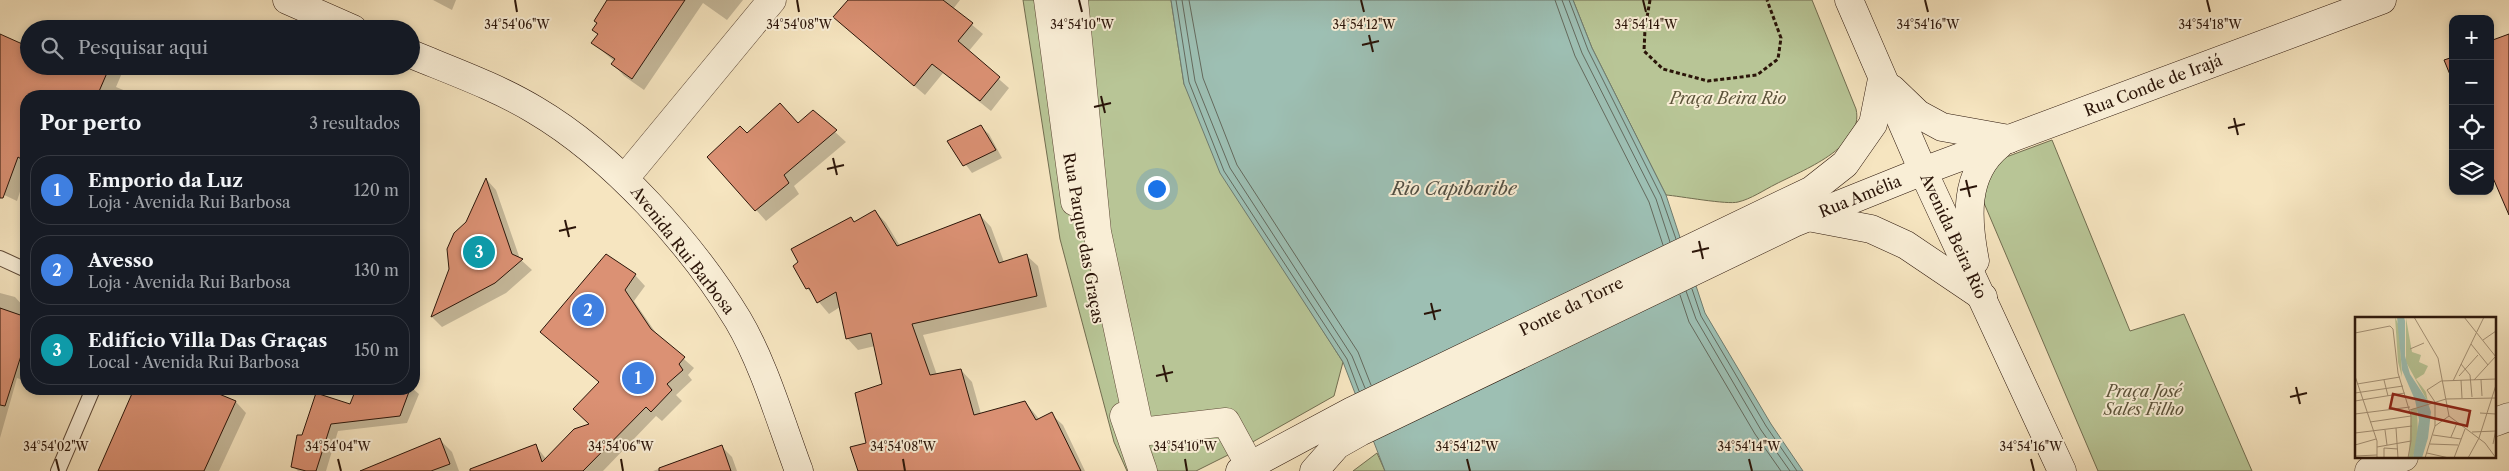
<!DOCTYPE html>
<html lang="pt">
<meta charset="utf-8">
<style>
:root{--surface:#171b24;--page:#20242c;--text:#f1f3f6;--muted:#9ea1a6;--line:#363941;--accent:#2563eb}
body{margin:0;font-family:"Libre Caslon Text",serif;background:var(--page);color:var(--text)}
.controls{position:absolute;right:15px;top:15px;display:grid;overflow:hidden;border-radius:10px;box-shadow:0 2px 8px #0003}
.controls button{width:45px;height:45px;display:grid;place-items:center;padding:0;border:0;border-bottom:1px solid var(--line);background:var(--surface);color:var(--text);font:25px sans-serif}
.you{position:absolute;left:1156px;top:188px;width:18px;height:18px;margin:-12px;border:4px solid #fff;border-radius:50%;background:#1a73e8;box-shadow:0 0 0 8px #1a73e833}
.badge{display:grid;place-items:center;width:32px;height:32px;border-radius:50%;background:var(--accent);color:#fff;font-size:16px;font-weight:700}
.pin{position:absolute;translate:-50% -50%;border:2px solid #fff;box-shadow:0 1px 5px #0006}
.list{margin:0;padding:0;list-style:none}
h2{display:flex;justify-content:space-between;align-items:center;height:65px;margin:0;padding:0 20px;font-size:21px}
h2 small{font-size:16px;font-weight:400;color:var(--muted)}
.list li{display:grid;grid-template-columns:32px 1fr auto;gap:15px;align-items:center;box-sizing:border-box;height:70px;margin:0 10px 10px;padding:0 10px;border:1px solid var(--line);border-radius:20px}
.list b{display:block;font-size:19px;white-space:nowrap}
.list p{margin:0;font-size:16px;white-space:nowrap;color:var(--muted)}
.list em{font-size:16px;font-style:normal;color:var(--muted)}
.icon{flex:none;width:28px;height:28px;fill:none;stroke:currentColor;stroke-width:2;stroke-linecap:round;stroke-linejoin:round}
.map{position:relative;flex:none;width:2509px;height:471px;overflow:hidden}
.search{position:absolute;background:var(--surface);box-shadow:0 2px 8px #0003;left:20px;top:20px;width:400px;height:55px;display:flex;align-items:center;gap:12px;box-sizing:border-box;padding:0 18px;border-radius:28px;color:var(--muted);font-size:19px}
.panel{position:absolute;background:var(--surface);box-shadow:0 2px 8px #0003;left:20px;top:90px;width:400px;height:305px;border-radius:20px}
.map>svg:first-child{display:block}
.green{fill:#b8c596;stroke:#726d50}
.water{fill:#9dbfb3;stroke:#6f7b6f}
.shadow{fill:#0003}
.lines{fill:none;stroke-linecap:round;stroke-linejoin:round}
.shore{stroke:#646a5e;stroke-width:1}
.building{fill:#db9174;stroke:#2b1509}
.lane-casing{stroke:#5e4937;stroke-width:16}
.street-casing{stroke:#5e4937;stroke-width:29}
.secondary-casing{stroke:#2b1509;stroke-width:29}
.path{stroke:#2b1509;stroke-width:3;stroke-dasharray:4 2.5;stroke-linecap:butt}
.lane{stroke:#f9eed6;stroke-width:14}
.street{stroke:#f9eed6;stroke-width:28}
.secondary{stroke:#f9eed6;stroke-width:28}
.ticks{fill:none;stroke:#2b1509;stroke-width:2}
.labels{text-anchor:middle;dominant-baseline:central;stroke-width:4;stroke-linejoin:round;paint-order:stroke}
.street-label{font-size:16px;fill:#2b1509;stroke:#f9eed6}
.park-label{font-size:16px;font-style:italic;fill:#5c533a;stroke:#f9eed6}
.water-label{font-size:18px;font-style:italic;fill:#535044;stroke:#f9eed6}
.inset-road{fill:none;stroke:#a59277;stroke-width:1}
.view{fill:#8f2418;fill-opacity:0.15;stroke:#8f2418;stroke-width:2.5}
.inset-edge{fill:none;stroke:#2b1509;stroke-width:2.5}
.ticks-label{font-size:12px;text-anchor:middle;fill:#2b1509;stroke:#f9eed6;stroke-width:4;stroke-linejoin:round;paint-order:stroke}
</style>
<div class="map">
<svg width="2509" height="471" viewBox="0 0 2509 471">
<rect width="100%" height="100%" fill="#f6e5c0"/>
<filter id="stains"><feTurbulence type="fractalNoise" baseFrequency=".004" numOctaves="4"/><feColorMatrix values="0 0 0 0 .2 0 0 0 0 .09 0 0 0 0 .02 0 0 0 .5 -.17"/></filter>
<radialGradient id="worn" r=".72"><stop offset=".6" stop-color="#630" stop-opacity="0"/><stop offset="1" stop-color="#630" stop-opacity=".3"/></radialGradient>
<g class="green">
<polygon points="1023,0 1171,0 1184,84 1286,273 1343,362 1334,396 1242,448 1196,471 1127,471 1114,442 1060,239"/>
<path d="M1573,0h239l44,109c9,38 -55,62 -80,75 -12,6 -25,15 -38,18 -10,3 -59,-6 -72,-7l-74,-147z"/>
<polygon points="2052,140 2130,331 2184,314 2252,471 2098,471 1984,203 1983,197 1990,163"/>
<polygon points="1377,453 1385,471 1353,471"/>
</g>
<polygon class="water" points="1171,0 1573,0 1592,48 1666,195 1705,313 1771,424 1803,471 1385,471 1343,362 1220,173 1184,84"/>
<g class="shadow">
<polygon points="433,0 456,0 452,10"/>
<polygon points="609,0 743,0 727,20 703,3 644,90 624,76 613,64 615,62 593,43 598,35 593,30"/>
<polygon points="849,0 960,0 953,9 983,34 968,52 1009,88 991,111 943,73 925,95 845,27"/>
<polygon points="0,36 29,66 125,66 116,87 138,96 26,96 26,173 17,201 0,193"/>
<polygon points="194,91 206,96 192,96"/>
<polygon points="813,112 846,142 794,186 799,194 766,221 709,157 747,135 799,124"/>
<polygon points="981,127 989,134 1002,158 972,173 949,142"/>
<polygon points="487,180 496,190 520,259 532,270 506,293 442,327 432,317 467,222"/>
<polygon points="875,211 886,223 900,246 980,215 991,227 1004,262 1026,255 1038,266 1047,307 923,335 937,375 961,370 972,382 981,414 1025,402 1040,420 1051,414 1063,425 1085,471 860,471 883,385 875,346 858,350 847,338 840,307 829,314 807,288 850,218 855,223"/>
<polygon points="607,256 635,275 645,286 634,301 658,336 694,368 688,375 692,380 676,395 682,401 662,421 656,416 603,471 499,471 535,445 547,460 591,424 600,383"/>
<polygon points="0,293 15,297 25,308 23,317 26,318 26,381 17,378 0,438"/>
<polygon points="125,389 218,389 216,394 236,402 246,413 219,471 100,471 134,392"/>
<polygon points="357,389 413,389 419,394 407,423 338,431 326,471 298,471 293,466 303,436 351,405"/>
<polygon points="439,439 452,452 459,471 378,471 377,464"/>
<polygon points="722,447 732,457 737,471 653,471"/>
</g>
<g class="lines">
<g class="shore">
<polyline points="1176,0 1189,82 1224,171 1347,359 1359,391"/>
<polyline points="1182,0 1195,81 1230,168 1352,356 1365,388"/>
<polyline points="1189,0 1203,78 1237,165 1358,352 1371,385"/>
<polyline points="1555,0 1575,56 1649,202 1663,245"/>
<polyline points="1562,0 1582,53 1656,199 1670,242"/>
<polyline points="1569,0 1588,50 1661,196 1676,239"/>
<polyline points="1692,289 1701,316 1766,426 1797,471"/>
<polyline points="1686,291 1696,319 1761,430 1790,471"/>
<polyline points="1680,295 1689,322 1755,434 1781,471"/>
</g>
</g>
<g class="building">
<polygon points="607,0 685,0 632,79 611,64 615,59 591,43 598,34 592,30 597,23 594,21"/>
<polygon points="848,0 943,0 973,23 958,41 1000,77 980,101 932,64 914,86 833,17"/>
<polygon points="0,34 29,47 29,66 110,66 97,96 26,96 26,162 18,157 3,198 0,198"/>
<polygon points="2509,34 2509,215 2490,171 2490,41"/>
<polygon points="2453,57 2453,82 2444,60"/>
<polygon points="780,103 798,123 813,110 837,130 784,175 789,183 755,211 707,157 740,126 747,133"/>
<polygon points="981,125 996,150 963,166 947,141"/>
<polygon points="486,178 512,254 523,259 495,283 431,317 449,269 447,249 454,233 466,222"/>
<polygon points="875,210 897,246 980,214 999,263 1027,254 1037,296 912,324 930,375 961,369 974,415 1025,401 1036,420 1052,412 1081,471 858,471 850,447 866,443 855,393 882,384 871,333 846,339 836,292 817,303 809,288 806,289 793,266 798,262 791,249 851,217 854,222"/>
<polygon points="606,254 636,274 625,290 651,329 685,357 679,364 683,370 667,384 672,390 651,412 646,407 583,471 470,471 470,469 536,444 542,462 574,429 589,424 573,409 599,382 540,332"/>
<polygon points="0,308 26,317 26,340 5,406 0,405"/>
<polygon points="134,389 207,389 236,401 204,471 98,471"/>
<polygon points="356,389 410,389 400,416 331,424 316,471 306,471 291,467 297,435 302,435 316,393 350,404"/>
<polygon points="440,438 450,464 431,471 360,471"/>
<polygon points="722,445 731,471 659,471 659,468"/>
</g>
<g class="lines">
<defs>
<g id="lane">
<polyline points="0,258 26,270"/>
<polyline points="58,471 93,389"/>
</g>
<g id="street">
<polyline points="1048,0 1075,202"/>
<polyline points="1074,0 1097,232 1140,432 1226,422 1250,466"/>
<polyline points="625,178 772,0"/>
<polyline points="1124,416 1143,471"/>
<polyline points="2495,422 2509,417"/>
<polyline points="2369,471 2404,457"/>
</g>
<g id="secondary">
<polyline points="287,0 353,29"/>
<polyline points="1849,0 1923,171 2062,471"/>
<path d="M411,54c41,17 86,33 124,56 78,46 156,133 203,210 26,44 43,103 61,151"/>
<polyline points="1892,89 1918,114 1942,127 2009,139"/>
<polyline points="1808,217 1871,229 1906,245 1983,297"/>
<path d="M1975,261c-8,-41 -12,-87 24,-116"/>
<polyline points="1240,471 1352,411 1812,190 1845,164 1873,124 1882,79"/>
<polyline points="1314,471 1337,445 1360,432 1796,222 1923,171 2382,0"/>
</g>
</defs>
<use href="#lane" class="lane-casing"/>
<use href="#street" class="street-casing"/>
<use href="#secondary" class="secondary-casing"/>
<polyline class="path" points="1650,0 1645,29 1644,51 1663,69 1708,81 1757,75 1778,59 1781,38 1767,0"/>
<use href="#lane" class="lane"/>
<use href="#street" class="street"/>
<use href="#secondary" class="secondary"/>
</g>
<path class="ticks" d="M515,0l2,12M797,0l2,12M1079,0l3,12M1361,0l3,12M1643,0l3,12M1925,0l3,12M2207,0l3,12M1369,35l4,17M1362,45l17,-4M1101,96l4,17M1094,107l17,-4M2234,118l4,17M2228,128l17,-4M833,158l4,17M827,169l17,-4M1966,180l4,17M1960,190l17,-4M565,220l4,17M559,231l17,-4M1699,241l4,18M1692,252l17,-4M1431,303l4,17M1424,314l17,-4M1163,365l4,17M1156,376l17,-4M2296,387l4,17M2290,397l17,-4M56,459l3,12M338,459l3,12M621,459l2,12M903,459l2,12M1185,459l2,12M1467,459l3,12M1749,459l3,12M2031,459l3,12"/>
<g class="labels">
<g class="street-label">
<text transform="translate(2153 85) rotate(-21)">Rua Conde de Irajá</text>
<text transform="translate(1860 196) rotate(-22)">Rua Amélia</text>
<text transform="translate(1954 236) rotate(65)">Avenida Beira Rio</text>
<text transform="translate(1084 238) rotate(80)">Rua Parque das Graças</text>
<text transform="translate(683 250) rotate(52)">Avenida Rui Barbosa</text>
<text transform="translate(1571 306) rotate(-26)">Ponte da Torre</text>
</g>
<g class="park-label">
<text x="1728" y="98">Praça Beira Rio</text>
<text x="2144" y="391">Praça José<tspan x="2144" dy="18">Sales Filho</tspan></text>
</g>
<g class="water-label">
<text x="1454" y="189">Rio Capibaribe</text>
</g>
</g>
<g transform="translate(2355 317)">
<rect width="141" height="141" fill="#f6e5c0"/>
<path d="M40,0l4,9 3,51 -4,-15zM51,1l6,34 9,3 -2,7 9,4 -4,8 -8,5 10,13 2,10 -22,-40zM62,91l1,29 -5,21h-4l2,-49z" fill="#b8c596"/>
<path d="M42,0h7l1,4v35l5,18 17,26 4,12 -3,26 -6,20h-9l6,-38 -4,-20 -13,-30z" fill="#9dbfb3"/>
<path class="inset-road" d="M59,0l24,41 11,58 36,27 11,15M109,0l32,40M0,16l35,-7 3,3 5,44 13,43v25l-3,17M128,23l13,-9M116,27l17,21M55,32l14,-6M106,47l9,11 2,22M0,59l22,65v17M104,59l19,-21M29,63l4,16M106,63l1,18M119,63l22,-24M126,63l1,16M98,64l31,-64M2,67l43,-7M0,76l48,-7M0,84l50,-8M80,85l-8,-12 14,-9 55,-2M55,93l36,-11 50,-1M125,96l16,1M0,97l55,-7M15,105l41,-6M80,109l14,-10M41,111l2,30M30,113l2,15M117,115l24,-1M0,116l57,-7M78,118l28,4M96,120l6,-14M75,127l28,1M138,127l3,-15M0,128l21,-6M22,130l34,-6M72,136l22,5M0,139l22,-1M29,141v-10l14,1M70,141l10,-32v-24M99,141l11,-29M113,141l11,-20 17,-53"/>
<path class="view" d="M38,77l77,17 -3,15 -77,-18z"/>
<rect width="141" height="141" class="inset-edge"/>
</g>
<g class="ticks-label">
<text x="517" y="29">34°54'06"W</text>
<text x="799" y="29">34°54'08"W</text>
<text x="1082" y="29">34°54'10"W</text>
<text x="1364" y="29">34°54'12"W</text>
<text x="1646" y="29">34°54'14"W</text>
<text x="1928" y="29">34°54'16"W</text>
<text x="2210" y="29">34°54'18"W</text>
<text x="56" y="451">34°54'02"W</text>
<text x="338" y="451">34°54'04"W</text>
<text x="621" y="451">34°54'06"W</text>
<text x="903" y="451">34°54'08"W</text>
<text x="1185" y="451">34°54'10"W</text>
<text x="1467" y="451">34°54'12"W</text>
<text x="1749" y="451">34°54'14"W</text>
<text x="2031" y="451">34°54'16"W</text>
</g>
<rect width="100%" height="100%" filter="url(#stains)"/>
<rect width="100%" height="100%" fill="url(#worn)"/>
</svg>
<div class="controls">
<button>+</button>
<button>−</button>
<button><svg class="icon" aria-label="locate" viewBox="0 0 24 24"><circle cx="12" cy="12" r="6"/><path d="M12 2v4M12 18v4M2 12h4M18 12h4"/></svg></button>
<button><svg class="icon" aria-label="layers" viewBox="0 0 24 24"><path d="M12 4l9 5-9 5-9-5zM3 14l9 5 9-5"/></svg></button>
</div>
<div class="you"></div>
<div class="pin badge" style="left:638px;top:378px;background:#3f7fe0">1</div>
<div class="pin badge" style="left:588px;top:310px;background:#3f7fe0">2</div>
<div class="pin badge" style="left:479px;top:252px;background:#0f9aa8">3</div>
<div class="search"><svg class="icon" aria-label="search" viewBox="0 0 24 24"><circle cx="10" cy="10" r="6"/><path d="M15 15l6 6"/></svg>Pesquisar aqui</div>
<section class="panel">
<h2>Por perto<small>3 resultados</small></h2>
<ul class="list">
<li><span class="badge" style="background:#3f7fe0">1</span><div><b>Emporio da Luz</b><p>Loja · Avenida Rui Barbosa</p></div><em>120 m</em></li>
<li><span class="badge" style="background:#3f7fe0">2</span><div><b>Avesso</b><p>Loja · Avenida Rui Barbosa</p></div><em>130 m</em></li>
<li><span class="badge" style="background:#0f9aa8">3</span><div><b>Edifício Villa Das Graças</b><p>Local · Avenida Rui Barbosa</p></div><em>150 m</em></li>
</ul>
</section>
</div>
